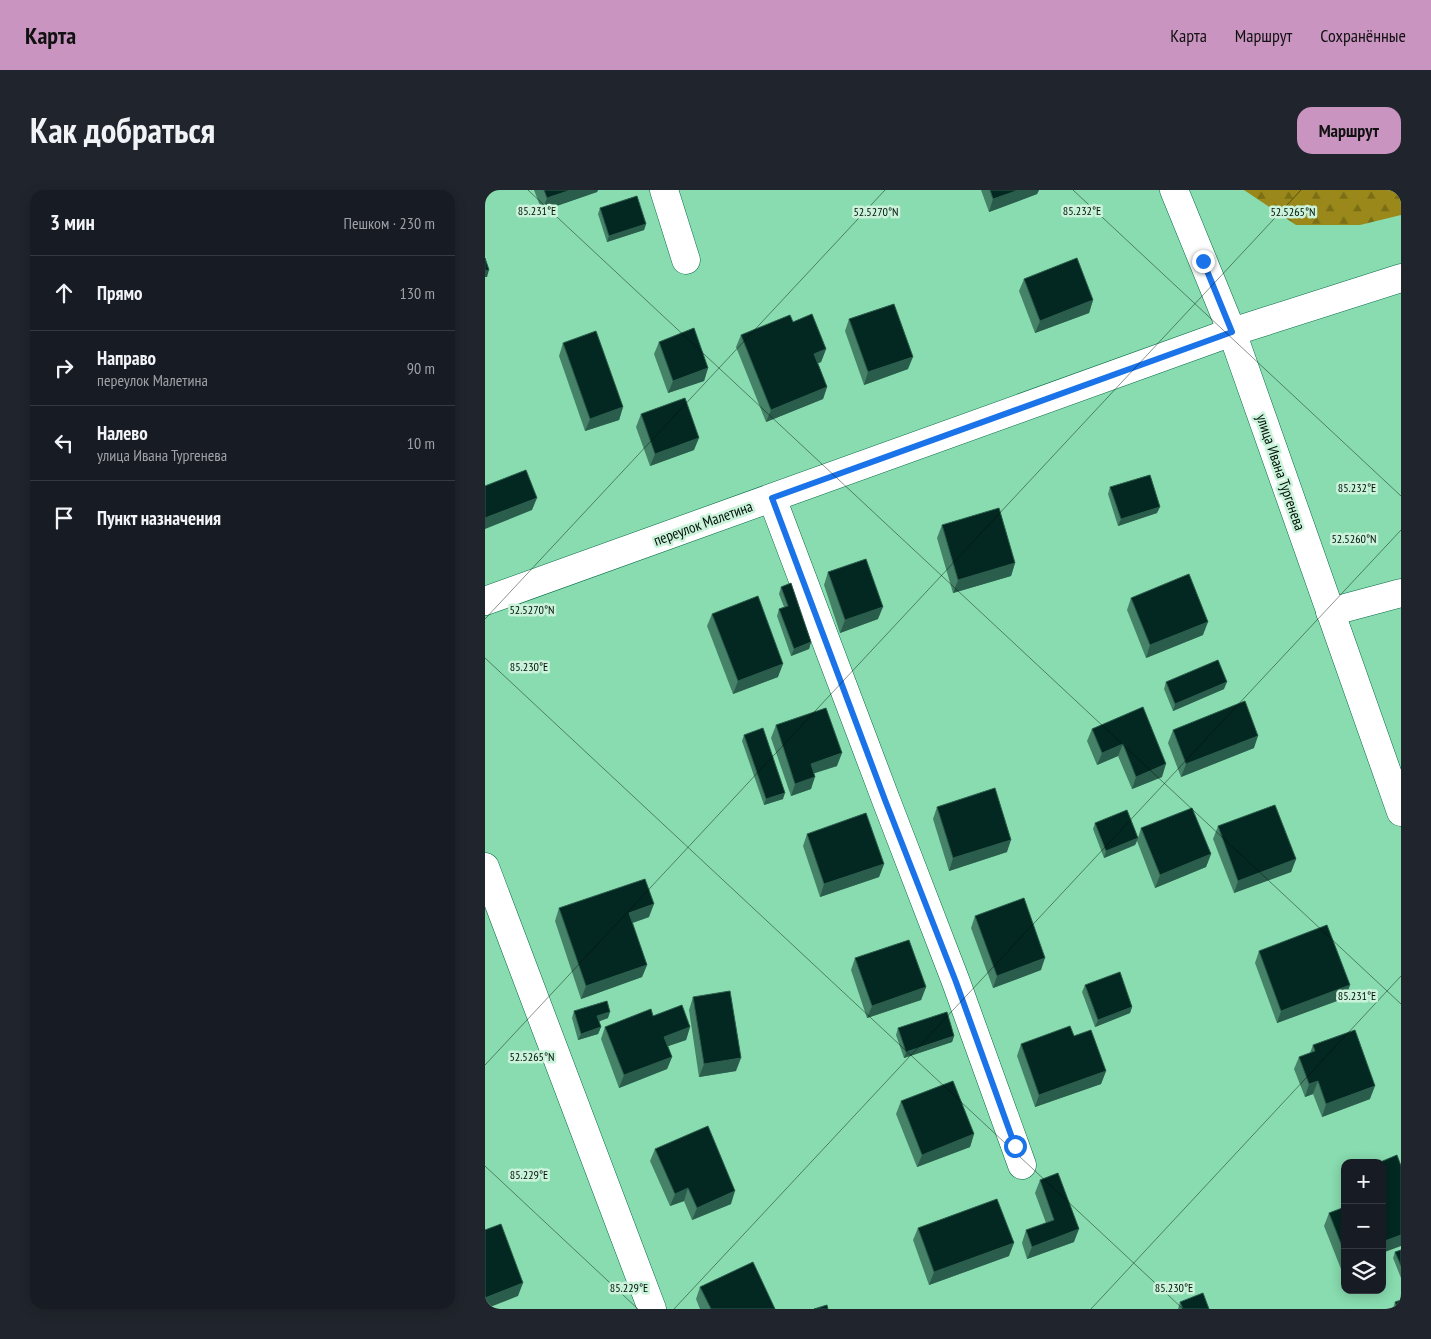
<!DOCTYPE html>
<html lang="ru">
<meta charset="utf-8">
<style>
:root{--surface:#171b24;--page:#20242c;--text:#f1f3f6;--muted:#9ea1a6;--line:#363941;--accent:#c994c0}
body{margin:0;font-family:"PT Sans Narrow",sans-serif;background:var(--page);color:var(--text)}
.controls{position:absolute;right:15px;bottom:15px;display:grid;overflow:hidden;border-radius:10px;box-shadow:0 2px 12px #0003}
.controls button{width:45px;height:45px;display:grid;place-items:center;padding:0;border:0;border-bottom:1px solid var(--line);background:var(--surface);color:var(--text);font:25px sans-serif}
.stop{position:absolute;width:15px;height:15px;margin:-11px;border:4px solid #1a73e8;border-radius:50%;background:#fff}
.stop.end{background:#1a73e8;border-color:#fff;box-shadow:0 1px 5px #0008}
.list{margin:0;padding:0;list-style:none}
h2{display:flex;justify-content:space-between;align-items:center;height:65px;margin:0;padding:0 20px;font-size:21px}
h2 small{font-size:16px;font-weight:400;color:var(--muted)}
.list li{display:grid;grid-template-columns:32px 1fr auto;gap:15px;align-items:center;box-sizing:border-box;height:75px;padding:0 20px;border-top:1px solid var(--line)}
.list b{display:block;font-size:19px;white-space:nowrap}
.list p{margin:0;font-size:16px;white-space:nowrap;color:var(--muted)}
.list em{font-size:16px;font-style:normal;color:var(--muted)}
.icon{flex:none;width:28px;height:28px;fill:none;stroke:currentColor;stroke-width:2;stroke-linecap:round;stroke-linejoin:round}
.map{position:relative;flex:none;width:916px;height:1119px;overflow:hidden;border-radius:15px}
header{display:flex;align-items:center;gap:30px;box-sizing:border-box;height:70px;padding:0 25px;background:var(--accent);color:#111}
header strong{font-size:24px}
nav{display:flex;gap:28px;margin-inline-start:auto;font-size:18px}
.intro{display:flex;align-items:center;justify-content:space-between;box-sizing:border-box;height:120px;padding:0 30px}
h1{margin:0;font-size:35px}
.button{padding:12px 22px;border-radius:15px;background:var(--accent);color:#111;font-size:18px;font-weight:700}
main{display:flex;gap:30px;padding:0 30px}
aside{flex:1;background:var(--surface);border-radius:15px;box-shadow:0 2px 12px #0003}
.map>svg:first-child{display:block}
.forest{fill:url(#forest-firs)}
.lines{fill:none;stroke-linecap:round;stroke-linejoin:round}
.minor-casing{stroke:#036a43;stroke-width:29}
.minor{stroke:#fff;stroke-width:28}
.wall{fill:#468268}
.shaded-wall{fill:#2b5d4c}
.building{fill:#032721;stroke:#2b5d4c}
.route{stroke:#1a73e8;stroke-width:6}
.ticks{fill:none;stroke:#001106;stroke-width:1;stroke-opacity:0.45}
.labels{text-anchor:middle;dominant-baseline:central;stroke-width:5;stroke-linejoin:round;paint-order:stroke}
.street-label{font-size:15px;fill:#001106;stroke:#cbf3db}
.ticks-label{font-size:12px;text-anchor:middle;fill:#001106;stroke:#cbf3db;stroke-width:5;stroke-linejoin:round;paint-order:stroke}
</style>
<header>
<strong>Карта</strong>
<nav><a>Карта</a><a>Маршрут</a><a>Сохранённые</a></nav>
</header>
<div class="intro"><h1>Как добраться</h1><a class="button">Маршрут</a></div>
<main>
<aside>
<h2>3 мин<small>Пешком · 230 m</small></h2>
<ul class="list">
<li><svg class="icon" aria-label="ahead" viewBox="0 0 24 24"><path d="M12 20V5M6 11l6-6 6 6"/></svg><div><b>Прямо</b></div><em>130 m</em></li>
<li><svg class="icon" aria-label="right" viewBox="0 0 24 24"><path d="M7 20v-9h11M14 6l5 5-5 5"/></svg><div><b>Направо</b><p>переулок Малетина</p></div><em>90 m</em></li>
<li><svg class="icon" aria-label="left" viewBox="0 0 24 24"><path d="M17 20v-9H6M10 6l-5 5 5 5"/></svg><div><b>Налево</b><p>улица Ивана Тургенева</p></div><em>10 m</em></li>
<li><svg class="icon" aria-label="arrive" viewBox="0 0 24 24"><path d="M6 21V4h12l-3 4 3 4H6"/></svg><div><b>Пункт назначения</b></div></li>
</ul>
</aside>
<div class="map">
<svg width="916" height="1119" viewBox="0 0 916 1119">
<defs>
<pattern id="forest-firs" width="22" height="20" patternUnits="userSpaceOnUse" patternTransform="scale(1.25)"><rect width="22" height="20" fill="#9a881a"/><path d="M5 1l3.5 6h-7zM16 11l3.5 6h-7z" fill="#7b6e15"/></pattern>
</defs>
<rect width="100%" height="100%" fill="#88dcaf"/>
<polygon class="forest" points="759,0 916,0 916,25 875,35 811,35"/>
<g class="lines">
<defs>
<g id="minor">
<polyline points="179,0 201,70"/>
<polyline points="689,0 747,142 916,622"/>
<polyline points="287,308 401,610 471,792 537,975"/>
<polyline points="0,411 747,142 916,88"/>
<polyline points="845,422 916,403"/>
<polyline points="0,677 167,1119"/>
</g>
</defs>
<use href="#minor" class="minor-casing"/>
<use href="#minor" class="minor"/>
</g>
<g class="wall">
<polygon points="49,0 113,0 112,2 57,21"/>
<polygon points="496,0 554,0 552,4 504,22"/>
<polygon points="115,18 161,34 159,40 122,52 113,24"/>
<polygon points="539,89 608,110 604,123 550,143 534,101"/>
<polygon points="364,129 423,179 379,195 360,141"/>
<polygon points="308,132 341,159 336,172 333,173 342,197 338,209 281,232 251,157 256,145"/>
<polygon points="174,152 223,178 219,191 183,203 169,164"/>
<polygon points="78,153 138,217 134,230 100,241 74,166"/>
<polygon points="156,224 209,260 165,276 151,237"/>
<polygon points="625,297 672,323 633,336 623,304"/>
<polygon points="457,335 530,373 526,386 468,403 452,348"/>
<polygon points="343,382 393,429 355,443 339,395"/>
<polygon points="296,397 326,452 324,459 306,466 292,426 294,419 299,417 294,404"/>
<polygon points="646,408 718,445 661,468 642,420"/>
<polygon points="227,424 293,487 248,504 222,436"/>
<polygon points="681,492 739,499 688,521 679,499"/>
<polygon points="658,517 677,587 647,599 633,566 612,575 602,551 607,539"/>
<polygon points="291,535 352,576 329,583 326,599 306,606 286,548"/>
<polygon points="688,540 769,558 696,587 683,553"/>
<polygon points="259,545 298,609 279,615 257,551"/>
<polygon points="452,617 522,662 464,681 448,629"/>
<polygon points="610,633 653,648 656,638 726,664 721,677 670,698 652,651 650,655 619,668 608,639"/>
<polygon points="733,636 811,669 806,682 749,703 728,649"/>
<polygon points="322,644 399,674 394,687 335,707 318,656"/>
<polygon points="74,718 164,727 147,733 162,775 157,787 96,809 70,731"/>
<polygon points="490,726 556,780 508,798 486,738"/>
<polygon points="774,761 865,795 860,808 792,833 770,773"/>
<polygon points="370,768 441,797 436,810 382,828 366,780"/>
<polygon points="600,795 647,817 645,823 610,837 597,802"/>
<polygon points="208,807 251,881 214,887 204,820"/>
<polygon points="89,821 123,828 114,831 116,837 113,844 93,850 87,828"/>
<polygon points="168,826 205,837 201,850 183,856 187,867 182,879 134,898 116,849 120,837"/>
<polygon points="413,838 469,846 467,852 419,868 411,845"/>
<polygon points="589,846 621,881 616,894 550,917 532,866 536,854"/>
<polygon points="828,855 885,909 837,927 828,904 820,907 809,879 814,867 825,863"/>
<polygon points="416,911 489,944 485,957 432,977 411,924"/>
<polygon points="170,959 246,1014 207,1030 199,1011 185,1016 165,971"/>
<polygon points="555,990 589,1052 542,1069 537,1053 541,1040 561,1033 550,1003"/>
<polygon points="860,1017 860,1078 856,1079 839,1036 844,1023"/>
<polygon points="433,1038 524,1066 444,1095 428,1050"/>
<polygon points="916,1060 916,1088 908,1068 910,1062"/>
<polygon points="215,1097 290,1119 215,1119 211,1109"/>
<polygon points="695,1112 724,1119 693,1119"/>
<polygon points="910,1112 916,1119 908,1119"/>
</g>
<g class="shaded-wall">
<polygon points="86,0 113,0 112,2 57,21 62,8"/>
<polygon points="534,0 554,0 552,4 504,22 508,9"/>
<polygon points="161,34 159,40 122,52 124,46"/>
<polygon points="4,80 2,87 0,87 0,81"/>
<polygon points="608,110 604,123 550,143 555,131"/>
<polygon points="341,159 336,172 325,177 329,164"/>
<polygon points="428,167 423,179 379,195 383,182"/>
<polygon points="223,178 219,191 183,203 188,191"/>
<polygon points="342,197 338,209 281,232 286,220"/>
<polygon points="138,217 134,230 100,241 105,229"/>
<polygon points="214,248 209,260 165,276 170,264"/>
<polygon points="52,308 47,320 0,339 0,328"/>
<polygon points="675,317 672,323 633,336 636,329"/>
<polygon points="530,373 526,386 468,403 473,390"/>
<polygon points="398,417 393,429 355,443 360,430"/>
<polygon points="723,432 718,445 661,468 665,455"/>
<polygon points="326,452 324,459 306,466 309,459"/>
<polygon points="298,474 293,487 248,504 253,491"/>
<polygon points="742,492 739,499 688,521 690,514"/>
<polygon points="773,546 769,558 696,587 701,574"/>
<polygon points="638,554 633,566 612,575 617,563"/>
<polygon points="357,563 352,576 321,586 326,574"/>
<polygon points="681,574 677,587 647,599 651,587"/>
<polygon points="330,587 326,599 306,606 310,594"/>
<polygon points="300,603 298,609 279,615 281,609"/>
<polygon points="653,648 650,655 619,668 621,661"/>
<polygon points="526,650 522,662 464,681 468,668"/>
<polygon points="726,664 721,677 670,698 675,685"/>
<polygon points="811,669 806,682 749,703 753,691"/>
<polygon points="399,674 394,687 335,707 339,694"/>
<polygon points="169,714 164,727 139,736 144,723"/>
<polygon points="560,768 556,780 508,798 512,786"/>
<polygon points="162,775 157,787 96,809 101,796"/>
<polygon points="865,795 860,808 792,833 796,821"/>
<polygon points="441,797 436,810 382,828 387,816"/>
<polygon points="647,817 645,823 610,837 613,830"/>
<polygon points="125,822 123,828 110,833 112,826"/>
<polygon points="116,837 113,844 93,850 96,844"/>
<polygon points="205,837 201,850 175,859 179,847"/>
<polygon points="469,846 467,852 419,868 421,862"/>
<polygon points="187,867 182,879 134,898 139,885"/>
<polygon points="256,868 251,881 214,887 219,874"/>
<polygon points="621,881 616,894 550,917 554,905"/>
<polygon points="833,891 828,904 820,907 824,894"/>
<polygon points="890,896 885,909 837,927 841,914"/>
<polygon points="489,944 485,957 432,977 437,965"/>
<polygon points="203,998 199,1011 185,1016 190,1004"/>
<polygon points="250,1001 246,1014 207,1030 212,1018"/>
<polygon points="594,1039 589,1052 542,1069 547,1057"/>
<polygon points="916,1045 916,1056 897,1063 897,1052"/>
<polygon points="529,1053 524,1066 444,1095 449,1082"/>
<polygon points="860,1069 860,1078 856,1079"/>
<polygon points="38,1093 33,1106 0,1119 0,1108"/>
</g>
<g class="building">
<polygon points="59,0 86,0 62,8"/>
<polygon points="505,0 534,0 508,9"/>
<polygon points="152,6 161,34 124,46 115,18"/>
<polygon points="0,68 4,80 0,81"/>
<polygon points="592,68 608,110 555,131 539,89"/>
<polygon points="409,114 428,167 383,182 364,129"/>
<polygon points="327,124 341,159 329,164 342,197 286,220 256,145 305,125 308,132"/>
<polygon points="209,138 223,178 188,191 174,152"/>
<polygon points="111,141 138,217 105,229 78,153"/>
<polygon points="200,208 214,248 170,264 156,224"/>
<polygon points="41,280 52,308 0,328 0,296"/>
<polygon points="665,285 675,317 636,329 625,297"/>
<polygon points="514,318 530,373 473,390 457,335"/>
<polygon points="381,369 398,417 360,430 343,382"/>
<polygon points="704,384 723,432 665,455 646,408"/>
<polygon points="306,393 326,452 309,459 294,419 303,416 296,397"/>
<polygon points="273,406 298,474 253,491 227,424"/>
<polygon points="733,470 742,492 690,514 681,492"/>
<polygon points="760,511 773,546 701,574 688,540"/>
<polygon points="658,517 681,574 651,587 638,554 617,563 607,539"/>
<polygon points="341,518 357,563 326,574 330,587 310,594 291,535"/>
<polygon points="278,538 300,603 281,609 259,545"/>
<polygon points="510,598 526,650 468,668 452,617"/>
<polygon points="790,615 811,669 753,691 733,636"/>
<polygon points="707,618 726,664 675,685 656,638"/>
<polygon points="642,620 653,648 621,661 610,633"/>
<polygon points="381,623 399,674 339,694 322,644"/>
<polygon points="160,689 169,714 144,723 162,775 101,796 74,718"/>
<polygon points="539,708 560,768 512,786 490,726"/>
<polygon points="842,735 865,795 796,821 774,761"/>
<polygon points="424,750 441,797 387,816 370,768"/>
<polygon points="635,782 647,817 613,830 600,795"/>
<polygon points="245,801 256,868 219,874 208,807"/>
<polygon points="122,811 125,822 112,826 116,837 96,844 89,821"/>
<polygon points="197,815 205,837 179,847 187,867 139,885 120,837 166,819 168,826"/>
<polygon points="462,822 469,846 421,862 413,838"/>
<polygon points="585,836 589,846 606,840 621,881 554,905 536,854"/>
<polygon points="870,840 890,896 841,914 833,891 824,894 814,867 830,861 828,855"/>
<polygon points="468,891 489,944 437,965 416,911"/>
<polygon points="223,936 250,1001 212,1018 203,998 190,1004 170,959"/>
<polygon points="912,965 916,976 916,1045 897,1052 897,973 893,973"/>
<polygon points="573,983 594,1039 547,1057 541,1040 569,1030 555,990"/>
<polygon points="512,1009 529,1053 449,1082 433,1038"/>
<polygon points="860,1017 860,1064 844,1023"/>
<polygon points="16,1034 38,1093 0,1108 0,1040"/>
<polygon points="916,1060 916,1076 910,1062"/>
<polygon points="268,1072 290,1119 226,1119 215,1097"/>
<polygon points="718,1103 724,1119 698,1119 695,1112"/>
<polygon points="916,1110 916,1119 913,1119 910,1112"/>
<polygon points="342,1115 343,1119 329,1119"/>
</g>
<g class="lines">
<polyline class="route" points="530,956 471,792 400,610 287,308 747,142 718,71"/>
</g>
<path class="ticks" d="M43,0l873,814M588,0l328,306M0,429l400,-429M0,468l698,651M0,875l816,-875M0,976l153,143M189,1119l727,-779M606,1119l310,-333"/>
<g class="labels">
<g class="street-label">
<text transform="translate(796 282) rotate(71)">улица Ивана Тургенева</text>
<text transform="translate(218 333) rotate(-20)">переулок Малетина</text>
</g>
</g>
<g class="ticks-label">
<text x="52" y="25">85.231°E</text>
<text x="597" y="25">85.232°E</text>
<text x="391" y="26">52.5270°N</text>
<text x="808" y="26">52.5265°N</text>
<text x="872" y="302">85.232°E</text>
<text x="869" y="353">52.5260°N</text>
<text x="47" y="424">52.5270°N</text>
<text x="44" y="481">85.230°E</text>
<text x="872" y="810">85.231°E</text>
<text x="47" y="871">52.5265°N</text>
<text x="44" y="989">85.229°E</text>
<text x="144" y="1102">85.229°E</text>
<text x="689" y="1102">85.230°E</text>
</g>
</svg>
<div class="controls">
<button>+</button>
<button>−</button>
<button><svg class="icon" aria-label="layers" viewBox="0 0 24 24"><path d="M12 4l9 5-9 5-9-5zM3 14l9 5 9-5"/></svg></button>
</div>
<div class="stop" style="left:530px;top:956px"></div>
<div class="stop end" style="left:718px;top:71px"></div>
</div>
</main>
